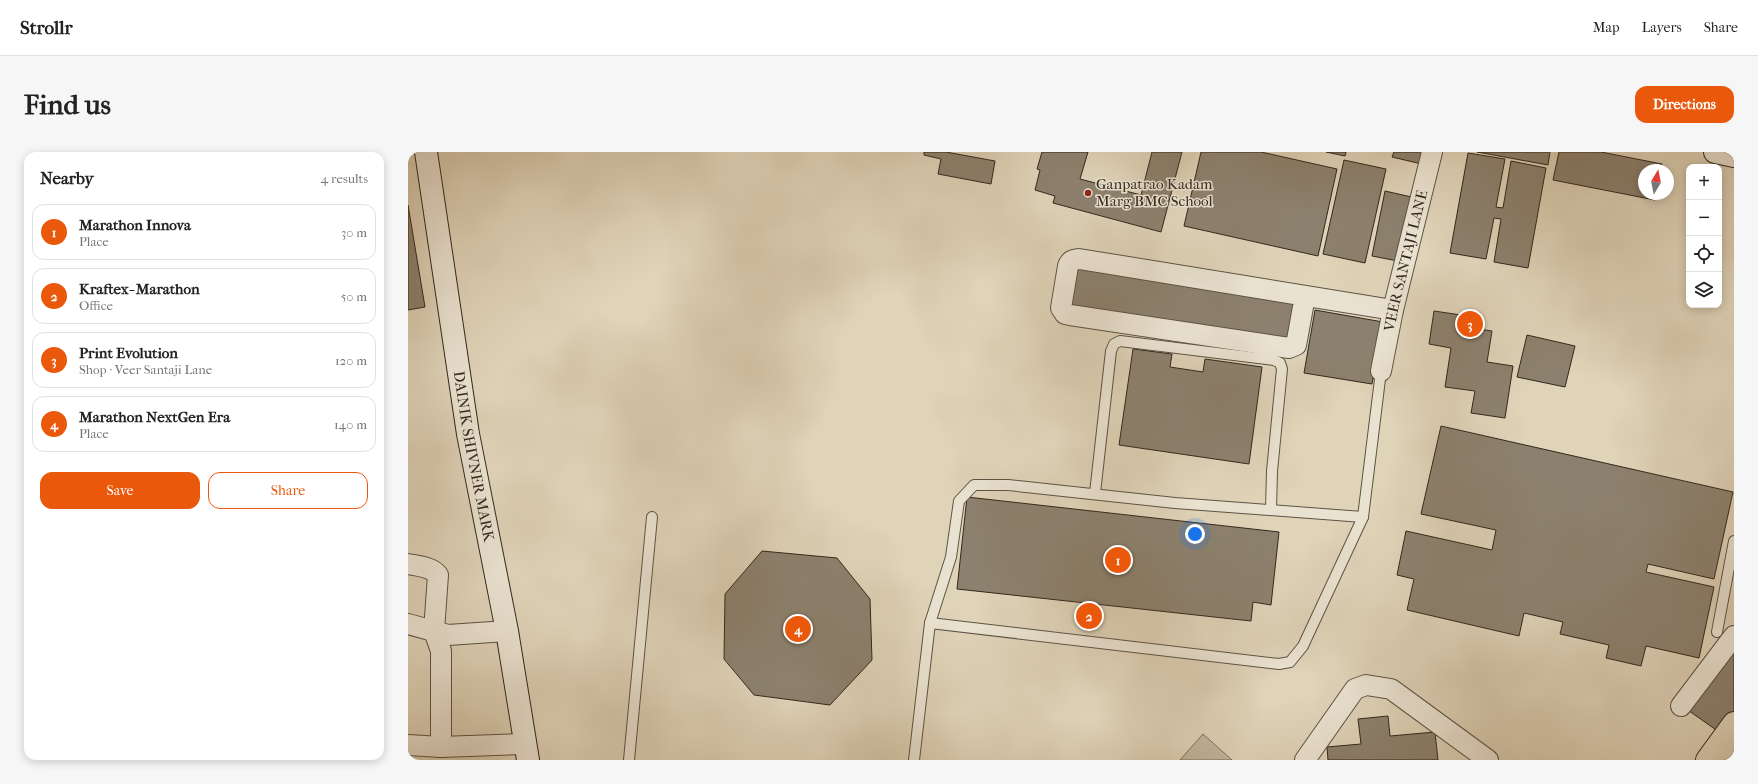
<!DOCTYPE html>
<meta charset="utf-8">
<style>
:root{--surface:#fff;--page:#f6f6f6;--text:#222;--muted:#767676;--line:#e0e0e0;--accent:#ea580c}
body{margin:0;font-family:"IM FELL French Canon",serif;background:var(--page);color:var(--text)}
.controls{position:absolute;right:12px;top:12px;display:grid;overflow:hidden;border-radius:8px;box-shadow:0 2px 10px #0003}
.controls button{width:36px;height:36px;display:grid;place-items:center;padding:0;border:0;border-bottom:1px solid var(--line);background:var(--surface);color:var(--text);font:20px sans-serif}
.compass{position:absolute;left:1230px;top:12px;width:36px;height:36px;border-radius:50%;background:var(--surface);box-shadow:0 2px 10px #0003;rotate:10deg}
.you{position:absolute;left:787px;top:382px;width:14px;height:14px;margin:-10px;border:3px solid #fff;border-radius:50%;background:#1a73e8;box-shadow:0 0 0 6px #1a73e833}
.badge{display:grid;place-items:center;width:26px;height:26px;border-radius:50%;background:var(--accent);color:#fff;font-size:13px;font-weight:700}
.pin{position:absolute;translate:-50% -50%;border:2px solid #fff;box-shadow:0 1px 4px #0006}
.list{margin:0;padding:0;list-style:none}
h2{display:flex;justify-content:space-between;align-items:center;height:52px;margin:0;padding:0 16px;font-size:17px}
h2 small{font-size:13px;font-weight:400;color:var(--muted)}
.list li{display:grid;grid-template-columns:26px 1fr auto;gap:12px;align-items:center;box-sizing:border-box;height:56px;margin:0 8px 8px;padding:0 8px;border:1px solid var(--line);border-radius:12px}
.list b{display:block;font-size:15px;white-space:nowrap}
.list p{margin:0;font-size:13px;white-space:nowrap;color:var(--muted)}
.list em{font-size:13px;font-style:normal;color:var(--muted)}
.actions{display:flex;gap:8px;padding:12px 16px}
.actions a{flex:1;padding:9px 0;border:1px solid var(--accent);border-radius:12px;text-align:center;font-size:14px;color:var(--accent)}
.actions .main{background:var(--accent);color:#fff}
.icon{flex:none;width:22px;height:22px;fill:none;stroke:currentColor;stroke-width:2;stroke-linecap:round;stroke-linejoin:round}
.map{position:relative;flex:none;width:1326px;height:608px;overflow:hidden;border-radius:12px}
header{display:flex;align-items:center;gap:24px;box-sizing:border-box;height:56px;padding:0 20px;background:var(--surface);border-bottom:1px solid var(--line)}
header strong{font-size:19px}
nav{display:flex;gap:22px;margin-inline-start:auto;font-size:14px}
.intro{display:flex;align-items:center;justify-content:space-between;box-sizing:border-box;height:96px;padding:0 24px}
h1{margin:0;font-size:28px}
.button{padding:10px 18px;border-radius:12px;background:var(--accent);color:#fff;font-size:14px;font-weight:700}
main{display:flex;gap:24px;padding:0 24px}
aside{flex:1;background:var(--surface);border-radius:12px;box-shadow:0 2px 10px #0003}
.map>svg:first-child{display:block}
.green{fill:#c2b69e;stroke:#7a6f5e}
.building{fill:#8c816e;stroke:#32281d}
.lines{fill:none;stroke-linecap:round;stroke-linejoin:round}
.service-casing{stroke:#5d5344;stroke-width:12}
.minor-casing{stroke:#5d5344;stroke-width:22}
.secondary-casing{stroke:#32281d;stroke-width:24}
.primary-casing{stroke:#32281d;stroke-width:24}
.service{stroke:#eae2d1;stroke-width:10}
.minor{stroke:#eae2d1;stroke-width:20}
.secondary{stroke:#eae2d1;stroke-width:22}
.primary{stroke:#dfd3b8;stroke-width:22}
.poi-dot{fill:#8f2418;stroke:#eae2d1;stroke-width:1.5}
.labels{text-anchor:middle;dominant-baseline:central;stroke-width:3;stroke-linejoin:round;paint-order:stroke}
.poi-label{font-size:15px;fill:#32281d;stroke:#eae2d1;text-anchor:start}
.street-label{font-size:15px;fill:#32281d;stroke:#eae2d1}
</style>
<header>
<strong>Strollr</strong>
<nav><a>Map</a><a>Layers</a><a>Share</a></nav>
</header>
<div class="intro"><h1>Find us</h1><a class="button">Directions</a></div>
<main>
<aside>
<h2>Nearby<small>4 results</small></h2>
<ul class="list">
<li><span class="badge">1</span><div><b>Marathon Innova</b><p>Place</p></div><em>30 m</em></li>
<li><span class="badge">2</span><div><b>Kraftex- Marathon</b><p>Office</p></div><em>50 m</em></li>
<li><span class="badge">3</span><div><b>Print Evolution</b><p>Shop · Veer Santaji Lane</p></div><em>120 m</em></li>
<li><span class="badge">4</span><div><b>Marathon NextGen Era</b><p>Place</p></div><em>140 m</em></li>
</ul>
<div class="actions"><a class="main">Save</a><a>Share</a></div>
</aside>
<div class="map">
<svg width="1326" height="608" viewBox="0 0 1326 608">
<rect width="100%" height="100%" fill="#dfd3b8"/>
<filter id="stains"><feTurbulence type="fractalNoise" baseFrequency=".005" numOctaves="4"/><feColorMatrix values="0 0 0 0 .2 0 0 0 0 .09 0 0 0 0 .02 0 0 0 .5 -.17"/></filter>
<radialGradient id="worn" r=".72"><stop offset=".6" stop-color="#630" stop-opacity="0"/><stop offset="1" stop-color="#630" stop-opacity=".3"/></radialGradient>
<polygon class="green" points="795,582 824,608 772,608"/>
<g class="building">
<polygon points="516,0 538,0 587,9 583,32 530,22 533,7 516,3"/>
<polygon points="634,0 680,0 672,27 733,43 744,0 774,0 753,80 645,51 647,44 627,38 632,18 629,17"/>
<polygon points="793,0 853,0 929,17 910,104 776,74"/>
<polygon points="918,0 938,0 937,4"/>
<polygon points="986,0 1021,0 1018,13 984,5"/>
<polygon points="1069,0 1142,0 1140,13"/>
<polygon points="1151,0 1193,0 1254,12 1253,18 1236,18 1236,42 1248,42 1247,48 1145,28"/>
<polygon points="1060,1 1097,7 1088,55 1095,56 1103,9 1138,16 1120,116 1086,110 1093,67 1086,66 1078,107 1042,101"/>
<polygon points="936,8 978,17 957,111 915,102"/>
<polygon points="977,39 1008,46 995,110 964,104"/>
<polygon points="0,53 17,155 0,158"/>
<polygon points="664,115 887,148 881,189 658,156"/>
<polygon points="907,158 975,170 964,232 896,221"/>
<polygon points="1026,159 1053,163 1051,174 1084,179 1079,210 1105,214 1097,266 1063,261 1067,239 1037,235 1043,196 1021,192"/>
<polygon points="1119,183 1167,194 1157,235 1109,225"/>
<polygon points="725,197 764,202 762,215 795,220 797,207 854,215 841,312 711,293"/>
<polygon points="1033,274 1325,340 1306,427 1240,412 1238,420 1306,435 1291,506 1238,494 1233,514 1198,506 1201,493 1152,482 1155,470 1116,461 1111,484 999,458 1006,427 989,423 998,379 1084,398 1088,378 1013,362"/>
<polygon points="559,345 871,380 863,453 845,450 843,469 549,437"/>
<polygon points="354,399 429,406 462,447 464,508 422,553 346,543 316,507 317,442"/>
<polygon points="1326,490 1326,560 1311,580 1277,556"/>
<polygon points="980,564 982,584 1027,580 1030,608 920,608 919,595 953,592 950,567"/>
</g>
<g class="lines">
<defs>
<g id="service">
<polyline points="687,341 703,199 706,192 712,189 866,208 872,211 874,217 864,319 863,358"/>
<polyline points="522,471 871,512 882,510 895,494 955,365 973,219"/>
<polyline points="1309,480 1326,389"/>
<polyline points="221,608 244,365"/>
<polyline points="506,608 522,471 543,405 551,349 566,333 600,333 767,351 955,365"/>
</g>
<g id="minor">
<path d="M897,144l-8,44 -1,5 -7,3 -219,-33 -5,-1 -4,-6 7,-42c2,-6 5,-6 11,-7l314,51"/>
<path id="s1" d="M973,219l12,-61 39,-158"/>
<path d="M0,412c10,2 24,3 30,11l-4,56 7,20v96"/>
<polyline points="0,472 40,483 99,479"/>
<polyline points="1273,554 1326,484"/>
<polyline points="0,593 33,595 117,592"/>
<polyline points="897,608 947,537 958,533 983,537 1080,608"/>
</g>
<g id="secondary">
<path id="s2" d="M18,0l42,282 39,197 21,129"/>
<polyline points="1307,0 1326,4"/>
</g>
<g id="primary">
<polyline points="1299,608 1326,571"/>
<polyline points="1321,608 1326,601"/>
</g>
</defs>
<use href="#service" class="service-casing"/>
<use href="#minor" class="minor-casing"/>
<use href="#secondary" class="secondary-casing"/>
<use href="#primary" class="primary-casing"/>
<use href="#service" class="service"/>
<use href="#minor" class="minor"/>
<use href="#secondary" class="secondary"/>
<use href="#primary" class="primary"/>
</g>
<circle class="poi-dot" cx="680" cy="41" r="4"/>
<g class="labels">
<g class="poi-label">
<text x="688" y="32">Ganpatrao Kadam<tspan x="688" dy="17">Marg BMC School</tspan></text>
</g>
<g class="street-label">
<text stroke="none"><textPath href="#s1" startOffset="113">VEER SANTAJI LANE</textPath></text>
<text stroke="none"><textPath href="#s2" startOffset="308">DAINIK SHIVNER MARK</textPath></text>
</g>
</g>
<rect width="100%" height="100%" filter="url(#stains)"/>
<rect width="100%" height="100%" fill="url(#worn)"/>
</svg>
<div class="controls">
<button>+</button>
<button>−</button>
<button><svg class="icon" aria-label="locate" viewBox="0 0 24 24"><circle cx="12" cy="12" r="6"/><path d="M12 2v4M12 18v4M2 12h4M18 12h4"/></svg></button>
<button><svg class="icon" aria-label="layers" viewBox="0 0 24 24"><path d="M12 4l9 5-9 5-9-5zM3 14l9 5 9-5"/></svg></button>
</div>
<svg class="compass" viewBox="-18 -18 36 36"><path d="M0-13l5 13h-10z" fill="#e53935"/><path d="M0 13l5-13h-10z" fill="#767676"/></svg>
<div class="you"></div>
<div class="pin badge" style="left:710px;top:408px">1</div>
<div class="pin badge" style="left:681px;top:464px">2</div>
<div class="pin badge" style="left:1062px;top:172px">3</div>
<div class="pin badge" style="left:390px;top:477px">4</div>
</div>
</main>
